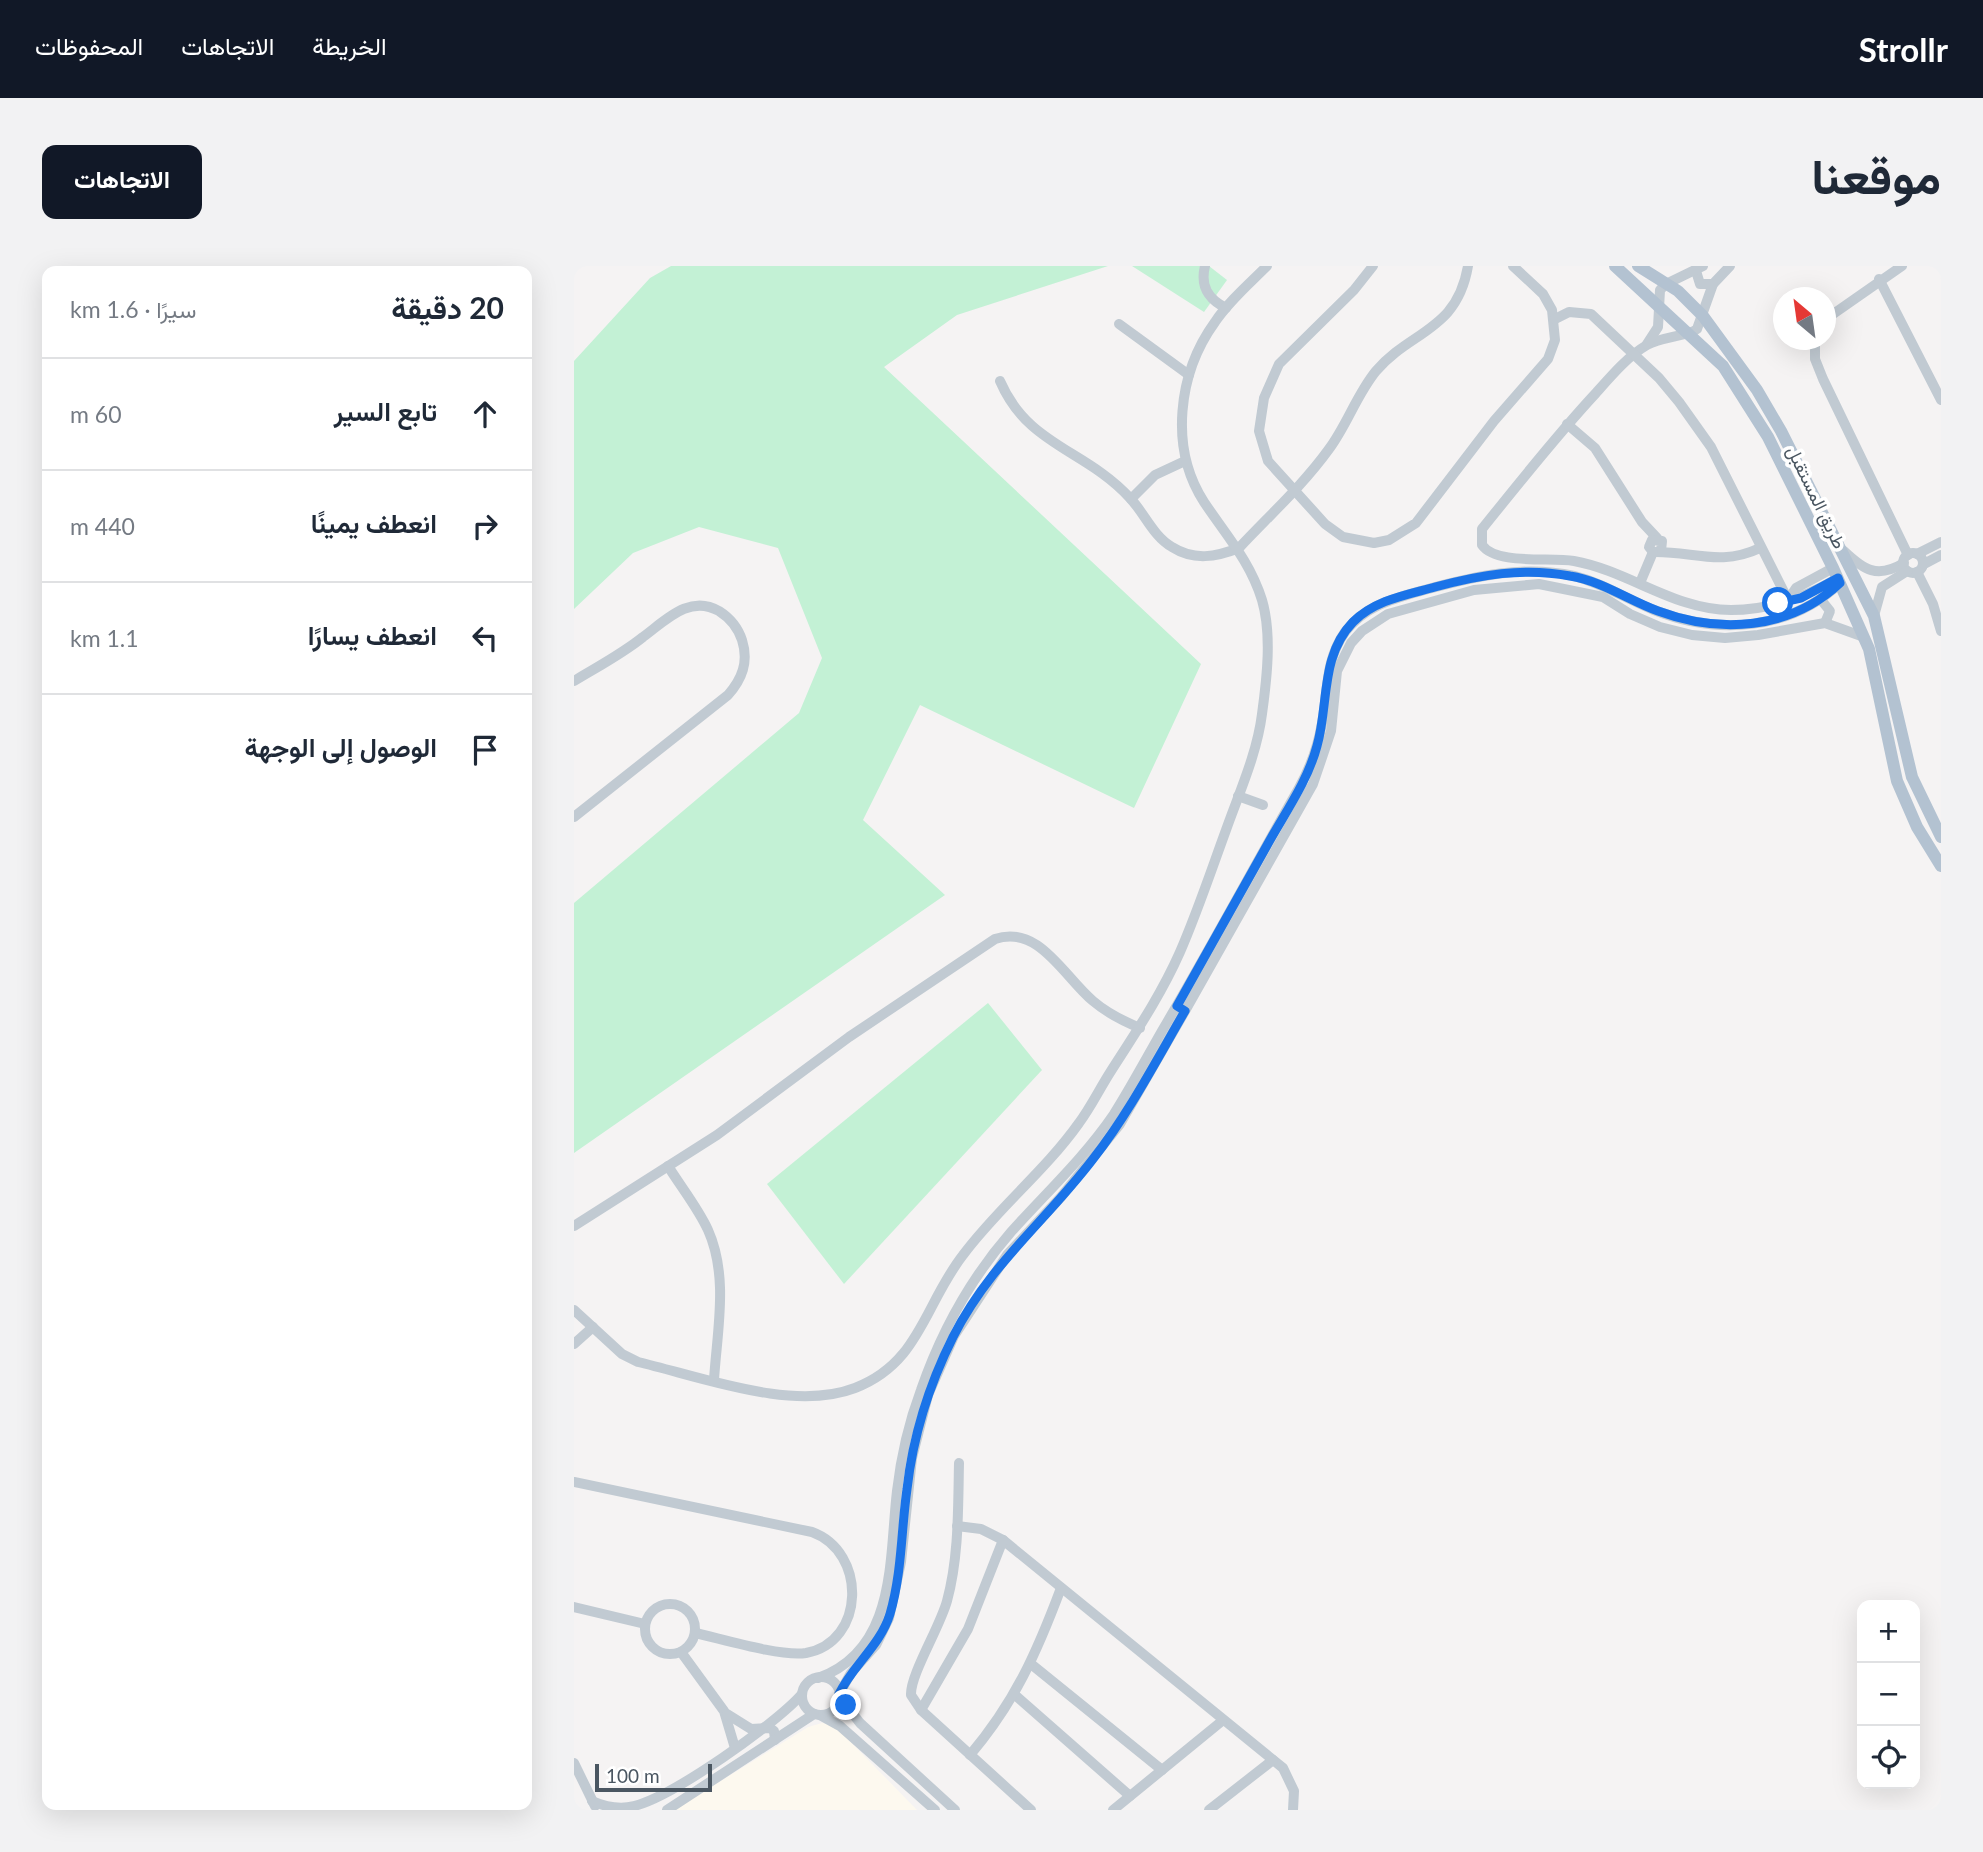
<!DOCTYPE html>
<html lang="ar">
<meta charset="utf-8">
<style>
:root{--surface:#fff;--page:#f2f2f3;--text:#1f2937;--muted:#747a83;--line:#e0e1e3;--accent:#111827}
body{margin:0;font-family:Lato,Vazirmatn,sans-serif;background:var(--page);color:var(--text);direction:rtl}
.controls{position:absolute;right:21px;bottom:21px;display:grid;overflow:hidden;border-radius:14px;box-shadow:0 7px 28px #0002}
.controls button{width:63px;height:63px;display:grid;place-items:center;padding:0;border:0;border-bottom:2px solid var(--line);background:var(--surface);color:var(--text);font:35px sans-serif}
.compass{position:absolute;left:1199px;top:21px;width:63px;height:63px;border-radius:50%;background:var(--surface);box-shadow:0 7px 28px #0002;rotate:331deg}
.scale{position:absolute;left:21px;bottom:18px;width:117px;box-sizing:border-box;padding-left:7px;border:4px solid #4a5661;border-top:0;font-size:19px;line-height:24px;white-space:nowrap;color:#4a5661;-webkit-text-stroke:5px #fff;paint-order:stroke}
.stop{position:absolute;width:21px;height:21px;margin:-16px;border:5px solid #1a73e8;border-radius:50%;background:#fff}
.stop.end{background:#1a73e8;border-color:#fff;box-shadow:0 2px 7px #0008}
.list{margin:0;padding:0;list-style:none}
h2{display:flex;justify-content:space-between;align-items:center;height:91px;margin:0;padding:0 28px;font-size:30px}
h2 small{font-size:23px;font-weight:400;color:var(--muted)}
.list li{display:grid;grid-template-columns:46px 1fr auto;gap:21px;align-items:center;box-sizing:border-box;height:112px;padding:0 28px;border-top:2px solid var(--line)}
.list b{display:block;font-size:26px;white-space:nowrap}
.list em{font-size:23px;font-style:normal;color:var(--muted)}
.icon{flex:none;width:38px;height:38px;fill:none;stroke:currentColor;stroke-width:2;stroke-linecap:round;stroke-linejoin:round}
.map{position:relative;flex:none;width:1367px;height:1544px;overflow:hidden;direction:ltr;border-radius:14px}
header{display:flex;align-items:center;gap:42px;box-sizing:border-box;height:98px;padding:0 35px;background:var(--accent);color:#fff}
header strong{font-size:33px}
nav{display:flex;gap:38px;margin-inline-start:auto;font-size:24px}
.intro{display:flex;align-items:center;justify-content:space-between;box-sizing:border-box;height:168px;padding:0 42px}
h1{margin:0;font-size:49px}
.button{padding:18px 32px;border-radius:14px;background:var(--accent);color:#fff;font-size:24px;font-weight:700}
main{display:flex;gap:42px;padding:0 42px}
aside{flex:1;background:var(--surface);border-radius:14px;box-shadow:0 7px 28px #0002}
.map>svg:first-child{display:block}
.commercial{fill:#fdf9ef}
.green{fill:#c3f1d5}
.lines{fill:none;stroke-linecap:round;stroke-linejoin:round}
.minor{stroke:#c1cad2;stroke-width:10}
.major{stroke:#b3c2d1;stroke-width:12}
.route{stroke:#1a73e8;stroke-width:9}
.labels{text-anchor:middle;dominant-baseline:central;stroke-width:7;stroke-linejoin:round;paint-order:stroke}
.street-label{font-size:18px;fill:#4a5661;stroke:#fff}
</style>
<header>
<strong>Strollr</strong>
<nav><a>الخريطة</a><a>الاتجاهات</a><a>المحفوظات</a></nav>
</header>
<div class="intro"><h1>موقعنا</h1><a class="button">الاتجاهات</a></div>
<main>
<div class="map">
<svg width="1367" height="1544" viewBox="0 0 1367 1544">
<rect width="100%" height="100%" fill="#f5f3f3"/>
<polygon class="commercial" points="248,1457 261,1460 343,1544 100,1544 234,1461"/>
<g class="green">
<polygon points="97,0 534,0 383,49 310,101 627,398 560,542 346,439 289,554 371,629 0,887 0,637 225,447 248,392 204,282 125,261 59,287 0,343 0,95 76,12"/>
<polygon points="558,0 635,0 653,14 630,46"/>
<polygon points="414,737 468,804 270,1018 193,918"/>
</g>
<g class="lines">
<g class="minor">
<path d="M631,0c-5,20 3,33 21,42"/>
<polyline points="799,0 780,24 705,98 690,132 685,165 694,195 751,258 769,271 800,277 815,274 842,257 920,155 974,93 981,74 978,44 969,28 939,0"/>
<path d="M1156,0l-17,18 -16,45c-8,7 -36,8 -50,16 -19,11 -36,31 -51,48 -40,43 -77,90 -114,136v16c14,20 67,12 92,16 55,10 100,49 157,49 38,0 75,-13 107,-32"/>
<polyline points="1122,5 1126,18 1139,18"/>
<polyline points="1305,13 1367,134"/>
<polyline points="981,53 995,46 1017,48 1085,112 1105,136 1137,181 1214,334"/>
<polyline points="1252,53 1328,0"/>
<polyline points="545,58 615,109"/>
<polyline points="1241,74 1241,93 1249,113 1334,289"/>
<polyline points="1073,78 1084,61 1086,24 1092,18 1129,0"/>
<path d="M426,115c28,65 85,68 130,117 15,16 23,38 42,49 22,14 44,10 67,1 30,-32 64,-63 90,-99 18,-24 28,-55 47,-78 35,-41 81,-40 92,-105"/>
<polyline points="993,158 1021,182 1068,256 1083,272"/>
<polyline points="557,233 581,209 611,195"/>
<path d="M1087,285l1,-10 -10,-1 -3,7 4,5c40,-1 67,15 107,-4"/>
<path d="M1270,285c20,19 33,28 60,12"/>
<circle cx="1339" cy="297" r="10"/>
<polyline points="1343,288 1367,276"/>
<polyline points="1350,298 1367,289"/>
<polyline points="1343,306 1359,338 1367,365"/>
<polyline points="1066,317 1079,286"/>
<polyline points="1214,334 1222,322 1259,302"/>
<polyline points="1248,335 1256,345 1251,357"/>
<polyline points="1300,350 1308,321 1333,305"/>
<path d="M0,415c23,-14 48,-27 69,-44 22,-16 46,-43 76,-26 11,7 19,17 23,29 7,22 0,39 -14,55l-154,122"/>
<polyline points="664,530 689,539"/>
<path d="M94,900c13,21 30,42 40,64 21,47 9,101 6,150"/>
<path d="M0,960l143,-91 132,-98 146,-98c44,-15 69,38 98,62 14,12 30,20 47,27"/>
<path d="M0,1044l48,44 16,8c64,15 155,50 217,26 65,-25 69,-83 108,-133 35,-47 82,-84 116,-132 12,-16 21,-35 32,-52 25,-39 50,-76 69,-119 17,-39 31,-81 46,-122 13,-37 31,-76 36,-116 5,-36 10,-80 0,-114 -12,-39 -36,-65 -58,-98 -35,-54 -26,-129 11,-180 14,-21 34,-38 52,-56"/>
<polyline points="0,1078 19,1061"/>
<path d="M385,1197c-1,46 0,94 -12,138 -7,26 -37,74 -36,94l10,15 110,100"/>
<path d="M0,1216l238,50c55,20 54,110 -6,121 -25,4 -84,-14 -111,-20"/>
<polyline points="383,1260 407,1263 429,1274 709,1502 720,1525 719,1544"/>
<circle cx="96" cy="1363" r="25"/>
<polyline points="0,1341 71,1358"/>
<polyline points="107,1386 150,1445 161,1482"/>
<polyline points="457,1398 588,1504"/>
<circle cx="247" cy="1430" r="19"/>
<path d="M244,1412c79,-28 71,-119 79,-187 4,-34 12,-69 24,-101 20,-58 50,-112 90,-158 35,-39 73,-74 103,-118 17,-27 32,-55 48,-83 47,-80 91,-162 137,-243 11,-20 19,-42 23,-65 6,-32 3,-63 23,-91 21,-28 51,-34 83,-43 48,-13 96,-24 146,-13 29,7 52,23 80,34 63,25 135,21 186,-27"/>
<polyline points="265,1428 277,1407 302,1379 315,1352 327,1296 338,1192 354,1129 380,1070 433,989 487,931 546,858 611,745 739,518 757,465 763,405 777,377 788,365 814,348 900,324 965,318 1029,331 1056,348 1086,361 1118,369 1151,372 1184,369 1251,357 1290,371"/>
<polyline points="441,1429 556,1530"/>
<polyline points="265,1430 286,1457 381,1544"/>
<polyline points="347,1444 394,1363 429,1274"/>
<polyline points="153,1448 177,1463 196,1462 200,1465 201,1474"/>
<polyline points="246,1449 266,1460 361,1544"/>
<path d="M396,1489c45,-53 67,-103 91,-167"/>
<polyline points="0,1497 21,1540"/>
<path d="M18,1535c14,6 27,9 42,5 38,-9 142,-82 168,-112"/>
<polyline points="93,1544 240,1448"/>
<polyline points="539,1544 648,1455"/>
<polyline points="635,1544 699,1494"/>
</g>
<g class="major">
<polyline points="1041,0 1149,100 1194,171 1259,302 1295,383 1323,515 1343,561 1367,600"/>
<polyline points="1064,0 1104,25 1129,50 1183,124 1207,165 1300,350 1338,511 1367,571"/>
</g>
</g>
<g class="lines">
<path class="route" d="M272,1439l-7,-11c14,-29 41,-48 51,-80 12,-41 11,-83 17,-125 6,-53 22,-104 46,-152 37,-73 92,-115 140,-178 36,-46 63,-98 92,-148l-8,-5c31,-55 62,-110 93,-166 17,-30 38,-60 47,-94 12,-42 3,-90 36,-124 22,-22 53,-27 82,-35 45,-12 88,-20 135,-11 32,5 58,24 88,35 62,23 132,19 182,-28l-2,-5 -37,20 -23,5"/>
</g>
<g class="labels">
<g class="street-label">
<text transform="translate(1243 231) rotate(64)">طريق المستقبل</text>
</g>
</g>
</svg>
<div class="controls">
<button>+</button>
<button>−</button>
<button><svg class="icon" aria-label="locate" viewBox="0 0 24 24"><circle cx="12" cy="12" r="6"/><path d="M12 2v4M12 18v4M2 12h4M18 12h4"/></svg></button>
</div>
<svg class="compass" viewBox="-18 -18 36 36"><path d="M0-13l5 13h-10z" fill="#e53935"/><path d="M0 13l5-13h-10z" fill="#747a83"/></svg>
<div class="scale">100 m</div>
<div class="stop" style="left:1204px;top:337px"></div>
<div class="stop end" style="left:272px;top:1439px"></div>
</div>
<aside>
<h2>20 دقيقة<small>سيرًا · 1.6 km</small></h2>
<ul class="list">
<li><svg class="icon" aria-label="ahead" viewBox="0 0 24 24"><path d="M12 20V5M6 11l6-6 6 6"/></svg><div><b>تابع السير</b></div><em>60 m</em></li>
<li><svg class="icon" aria-label="right" viewBox="0 0 24 24"><path d="M7 20v-9h11M14 6l5 5-5 5"/></svg><div><b>انعطف يمينًا</b></div><em>440 m</em></li>
<li><svg class="icon" aria-label="left" viewBox="0 0 24 24"><path d="M17 20v-9H6M10 6l-5 5 5 5"/></svg><div><b>انعطف يسارًا</b></div><em>1.1 km</em></li>
<li><svg class="icon" aria-label="arrive" viewBox="0 0 24 24"><path d="M6 21V4h12l-3 4 3 4H6"/></svg><div><b>الوصول إلى الوجهة</b></div></li>
</ul>
</aside>
</main>
